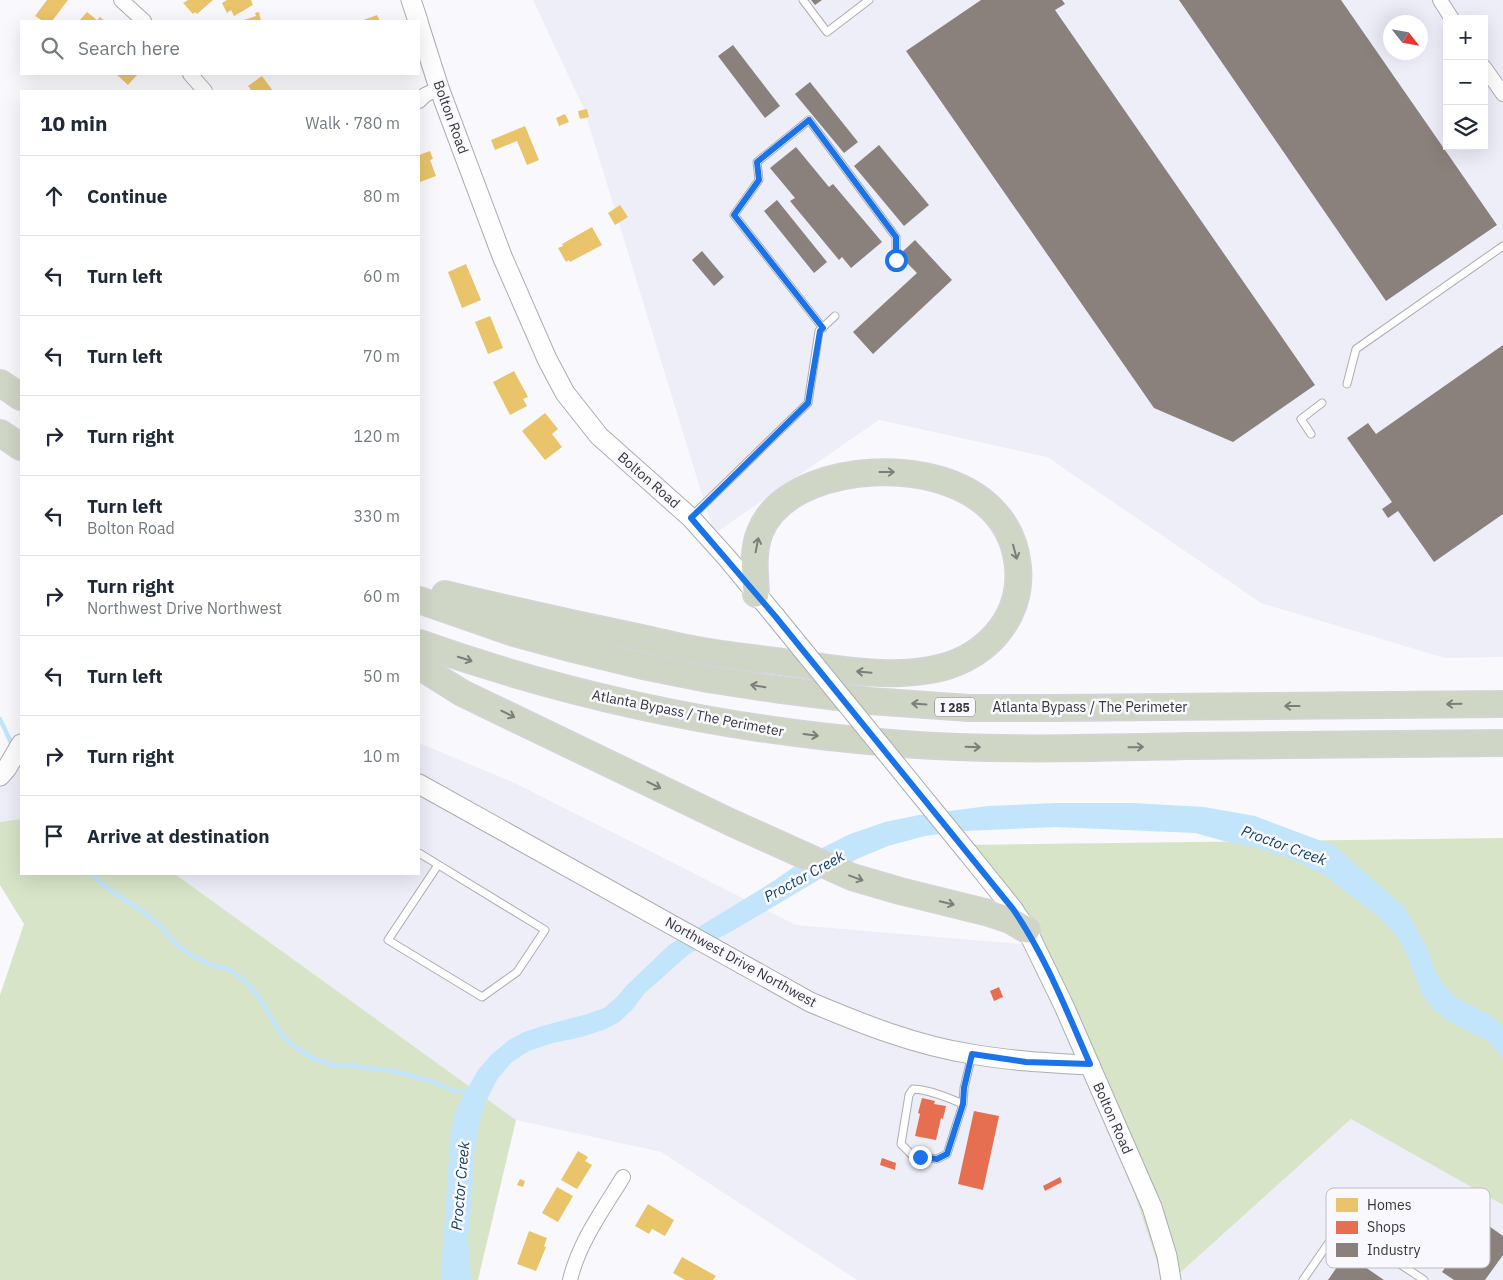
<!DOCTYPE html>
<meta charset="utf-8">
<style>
:root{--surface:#fff;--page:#f6f6f7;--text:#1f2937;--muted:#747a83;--line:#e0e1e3}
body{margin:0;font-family:"IBM Plex Sans",sans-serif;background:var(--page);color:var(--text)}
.controls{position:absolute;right:15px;top:15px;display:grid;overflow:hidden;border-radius:0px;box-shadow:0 5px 20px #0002}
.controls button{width:45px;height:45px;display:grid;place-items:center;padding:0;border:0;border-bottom:1px solid var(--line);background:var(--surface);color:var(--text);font:25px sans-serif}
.compass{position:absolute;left:1383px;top:15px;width:45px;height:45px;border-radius:50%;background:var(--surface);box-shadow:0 5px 20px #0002;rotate:121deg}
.stop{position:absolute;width:15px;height:15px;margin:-11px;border:4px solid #1a73e8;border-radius:50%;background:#fff}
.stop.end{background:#1a73e8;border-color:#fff;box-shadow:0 1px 5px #0008}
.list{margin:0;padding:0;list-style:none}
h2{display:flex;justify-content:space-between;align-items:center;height:65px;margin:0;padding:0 20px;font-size:21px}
h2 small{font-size:16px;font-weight:400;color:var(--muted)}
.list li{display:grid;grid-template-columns:32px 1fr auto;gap:15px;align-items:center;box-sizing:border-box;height:80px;padding:0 20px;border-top:1px solid var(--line)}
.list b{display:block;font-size:19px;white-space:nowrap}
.list p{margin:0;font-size:16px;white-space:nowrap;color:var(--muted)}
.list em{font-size:16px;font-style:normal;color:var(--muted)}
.icon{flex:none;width:28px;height:28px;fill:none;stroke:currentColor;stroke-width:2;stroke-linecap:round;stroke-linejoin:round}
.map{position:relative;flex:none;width:1503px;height:1280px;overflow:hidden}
.search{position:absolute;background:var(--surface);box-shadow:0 5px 20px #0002;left:20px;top:20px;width:400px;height:55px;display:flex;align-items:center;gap:12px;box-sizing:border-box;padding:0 18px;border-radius:0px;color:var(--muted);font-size:19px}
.panel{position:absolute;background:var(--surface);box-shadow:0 5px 20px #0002;left:20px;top:90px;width:400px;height:785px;border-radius:0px}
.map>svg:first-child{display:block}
.built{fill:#eeeef9;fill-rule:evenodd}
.green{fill:#d7e4c7}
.water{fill:#c3e5fc}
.homes{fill:#e9c46a}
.shops{fill:#e76f51}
.industry{fill:#8a817c}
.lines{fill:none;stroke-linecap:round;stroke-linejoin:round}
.stream{stroke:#c3e5fc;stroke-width:4.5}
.lane-casing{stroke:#adadb0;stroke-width:9}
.street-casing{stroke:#adadb0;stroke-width:16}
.secondary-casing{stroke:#adadb0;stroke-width:21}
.highway-casing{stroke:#d4d4d7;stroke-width:28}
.lane{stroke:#fefeff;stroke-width:7}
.street{stroke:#fefeff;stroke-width:14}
.secondary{stroke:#fefeff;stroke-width:19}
.highway{stroke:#d0d6c5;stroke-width:25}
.secondary-bridge-casing{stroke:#adadb0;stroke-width:21;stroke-linecap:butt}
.secondary-bridge{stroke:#fefeff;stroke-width:19}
.oneway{stroke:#7b7e79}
.route{stroke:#1a73e8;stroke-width:6}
.labels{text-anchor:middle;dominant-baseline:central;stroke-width:5;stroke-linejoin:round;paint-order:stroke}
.shield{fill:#f8f8fe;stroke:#707075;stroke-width:1}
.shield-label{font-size:12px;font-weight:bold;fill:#36363a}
.street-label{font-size:14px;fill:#36363a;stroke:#f8f8fe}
.water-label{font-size:15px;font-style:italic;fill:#12435d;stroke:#f8f8fe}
.key{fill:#f8f8fe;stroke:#bebec3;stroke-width:1}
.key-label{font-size:14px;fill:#36363a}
</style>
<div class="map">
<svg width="1503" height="1280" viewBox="0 0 1503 1280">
<rect width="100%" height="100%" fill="#f9f9fd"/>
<g class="built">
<path d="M533,0h970v657l-58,1 -184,-55 -214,-146 -168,-37 -165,114 -130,-425zM1447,19h37v127h-37zM1390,22h30v30h-30z"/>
<polygon points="21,739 21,819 0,822 0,772"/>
<polygon points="419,743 517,784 796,925 1046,946 1099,1086 1163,1280 857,1280 661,1152 516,1120 175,874 419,874"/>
<polygon points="1351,1119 1503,1205 1503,1280 1172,1280"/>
</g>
<g class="green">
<polygon points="21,819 21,874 175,874 516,1120 478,1280 0,1280 0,995 24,924 0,885 0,822"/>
<polygon points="1503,838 1503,1205 1351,1119 1172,1280 1163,1280 1099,1086 1046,946 952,845"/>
</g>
<polygon class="water" points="1056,803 1133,803 1204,807 1255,816 1335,846 1404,907 1427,947 1435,971 1445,987 1456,997 1491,1016 1503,1026 1503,1058 1488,1041 1451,1023 1434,1010 1423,996 1406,953 1397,936 1380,918 1324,875 1296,861 1258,848 1224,841 1195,833 1055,827 965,831 925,836 888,846 857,859 827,875 734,930 689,954 644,994 632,1010 619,1022 606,1029 582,1037 553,1043 529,1051 512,1062 498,1078 488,1097 481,1116 477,1136 474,1156 472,1198 468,1239 471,1280 442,1280 441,1266 446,1206 450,1139 455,1111 478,1070 492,1054 509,1040 524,1032 542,1026 587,1014 604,1008 618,996 626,986 669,945 772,882 818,850 850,834 885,822 919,815 988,806"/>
<g class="homes">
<polygon points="47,0 68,0 52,21 43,21 35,16"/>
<polygon points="188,0 213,0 197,14 195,12 193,14 183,3"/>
<polygon points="227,0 251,0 253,5 234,16 231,10 227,13 222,3"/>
<polygon points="87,12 97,20 100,17 105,21 79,21"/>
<polygon points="259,12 261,21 245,21 244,20 256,16 255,13"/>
<polygon points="377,15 380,21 361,21"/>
<polygon points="116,74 138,74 128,85"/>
<polygon points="262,76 273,91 252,91 248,86"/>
<polygon points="587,109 589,117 580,119 578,111"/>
<polygon points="565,114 569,122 559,126 556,118"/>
<polygon points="525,126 539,160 527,165 517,141 495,150 491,140"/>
<polygon points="430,151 433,159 430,160 436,176 420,182 419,179 419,155"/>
<polygon points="620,205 628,217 615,225 608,213"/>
<polygon points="592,227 602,245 570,262 569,260 566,262 558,248 563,246 562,244"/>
<polygon points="466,264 481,300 462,308 448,272"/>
<polygon points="490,316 503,348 488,354 475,322"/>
<polygon points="514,371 528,397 523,399 527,406 510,415 493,382"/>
<polygon points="545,413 558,429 552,434 562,447 545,460 522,431"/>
<polygon points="578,1151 588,1157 585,1161 592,1165 577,1189 561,1180"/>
<polygon points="520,1179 525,1181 523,1187 517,1185"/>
<polygon points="557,1187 573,1196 558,1222 542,1213"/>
<polygon points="648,1204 674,1220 665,1236 652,1229 649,1234 635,1226"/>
<polygon points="529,1231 547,1238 544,1246 546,1247 536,1271 517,1264"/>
<polygon points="682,1257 716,1276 713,1280 685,1280 673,1273"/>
</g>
<g class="shops">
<polygon points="999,987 1003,997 994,1001 990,991"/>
<polygon points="922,1098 935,1101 934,1104 946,1106 943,1119 941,1118 936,1140 915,1136 920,1114 918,1113"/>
<polygon points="974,1111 999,1116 983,1190 958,1184"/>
<polygon points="882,1158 896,1163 895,1170 880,1165"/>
<polygon points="1060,1177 1062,1182 1045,1191 1043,1186"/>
</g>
<g class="industry">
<polygon points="811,0 822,0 815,5"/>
<polygon points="981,0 1062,0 1065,4 1055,10 1315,385 1233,442 1154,408 906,51"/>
<polygon points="1179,0 1341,0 1497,225 1386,301"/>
<polygon points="733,45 780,106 765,118 718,56"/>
<polygon points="810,82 858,142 844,153 795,94"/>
<polygon points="879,145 929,205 904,226 854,166"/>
<polygon points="796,147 829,187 833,184 882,242 851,268 842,257 839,260 790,201 795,198 770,168"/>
<polygon points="777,200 827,262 814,273 764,211"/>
<polygon points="915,240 952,280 873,354 853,332 917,273 899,255"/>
<polygon points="702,251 724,277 714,286 692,260"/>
<polygon points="1503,345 1503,514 1434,562 1398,511 1388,518 1382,509 1392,502 1347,438 1368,423 1376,434"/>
<polygon points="1479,1219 1503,1236 1503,1255 1485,1280 1454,1280 1442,1272 1465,1240 1458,1236 1463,1228 1469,1233"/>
<polygon points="1346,1254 1384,1280 1328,1280"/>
</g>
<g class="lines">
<g class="stream">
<polyline points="0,719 13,747"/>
<polyline points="90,874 110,890 145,913 161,927 175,943 191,955 209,964 229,969 246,982 259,997 280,1033 295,1047 312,1058 333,1065 353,1066 394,1071 434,1082 454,1091 471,1091"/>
</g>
<defs>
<g id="lane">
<polyline points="803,0 827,32 869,0"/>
<polyline points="823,328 734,215 759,180 757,162 809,120 896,237 896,260"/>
<polyline points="1347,384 1356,349 1503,246"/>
<polyline points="1311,434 1301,419 1322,403"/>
<polyline points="691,517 808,403 819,331 835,316"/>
<polyline points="419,853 545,930 517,972 482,997 388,940 438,865"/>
<path d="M963,1104c-16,-7 -33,-14 -50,-15l-4,6 -8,49 10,10 9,3 17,2 10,-5 16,-50 1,-16 8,-33"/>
<polyline points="1303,1280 1341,1225 1424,1280"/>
</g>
<g id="street">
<polyline points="121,0 144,21"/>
<polyline points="1440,0 1452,19"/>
<polyline points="1484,67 1503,94"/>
<polyline points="190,74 205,91"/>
<polyline points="419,101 425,95 439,88"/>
<path d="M570,1280c9,-38 33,-70 53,-103"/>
</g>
<g id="secondary">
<polyline points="411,0 418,21"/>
<polyline points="419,25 439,88 502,256 547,359 565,393 599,436 691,518 727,558 775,616"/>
<polyline points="0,776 7,768 21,744"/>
<path d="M419,784l391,218c52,22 105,43 161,52 39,7 79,9 119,11"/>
<polyline points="968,853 1013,909 1027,930 1064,1006 1152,1207 1167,1256 1171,1280"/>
</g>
<g id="highway">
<polyline points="0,383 21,397"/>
<polyline points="0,433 21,447"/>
<path d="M445,594c62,15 124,29 187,42 24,5 47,11 71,15 29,5 59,8 88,12 46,6 93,15 139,7 51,-8 93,-49 88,-103 -9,-96 -134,-110 -205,-82 -22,9 -44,24 -53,47 -8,20 -5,41 -4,62"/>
<polyline points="419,600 514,633 573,649 643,666 708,679 774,689 870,701 969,708 1056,708 1503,704"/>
<path d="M419,643c155,55 319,89 484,101 95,7 191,4 286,2 105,-1 209,-2 314,-3"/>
<polyline points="419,666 462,693 730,822 852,877 900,891 989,913 1010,920 1027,930"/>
</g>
</defs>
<use href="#lane" class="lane-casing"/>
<use href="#street" class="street-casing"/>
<use href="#secondary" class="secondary-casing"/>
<use href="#highway" class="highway-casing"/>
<use href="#lane" class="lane"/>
<use href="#street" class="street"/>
<use href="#secondary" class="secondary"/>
<use href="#highway" class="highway"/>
<defs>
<polyline id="secondary-bridge" points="775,616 968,853"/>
</defs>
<use href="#secondary-bridge" class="secondary-bridge-casing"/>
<use href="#secondary-bridge" class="secondary-bridge"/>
</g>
<defs><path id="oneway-shaft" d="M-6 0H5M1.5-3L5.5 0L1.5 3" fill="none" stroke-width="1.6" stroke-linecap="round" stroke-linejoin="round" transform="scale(1.25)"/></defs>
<g class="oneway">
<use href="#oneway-shaft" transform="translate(887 472)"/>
<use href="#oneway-shaft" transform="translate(757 545) rotate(-79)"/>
<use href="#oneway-shaft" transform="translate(1015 552) rotate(75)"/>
<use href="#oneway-shaft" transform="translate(465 659) rotate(17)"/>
<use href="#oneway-shaft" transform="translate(864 672) rotate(-175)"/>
<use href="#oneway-shaft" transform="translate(758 686) rotate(-171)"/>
<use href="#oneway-shaft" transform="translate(919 704) rotate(-176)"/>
<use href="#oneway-shaft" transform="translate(1454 704) rotate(179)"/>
<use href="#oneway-shaft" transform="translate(1292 706) rotate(180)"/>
<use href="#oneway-shaft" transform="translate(508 714) rotate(26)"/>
<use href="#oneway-shaft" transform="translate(811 735) rotate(7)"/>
<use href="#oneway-shaft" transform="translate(973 747) rotate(2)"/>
<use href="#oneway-shaft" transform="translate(1136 747) rotate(-1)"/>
<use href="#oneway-shaft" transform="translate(654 785) rotate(26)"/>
<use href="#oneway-shaft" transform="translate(856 878) rotate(20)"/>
<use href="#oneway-shaft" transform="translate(947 903) rotate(13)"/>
</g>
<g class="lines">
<path class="route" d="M896,260v-23l-87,-117 -52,42 2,18 -25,35 89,113 -3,3 -12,72 -117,115 84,98 238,293c33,48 54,103 77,155l-64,-2 -54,-8 -8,34 -1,16 -16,50 -10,5 -17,-2"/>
</g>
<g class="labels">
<rect class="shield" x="935" y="697.5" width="40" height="19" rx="4"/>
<g class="shield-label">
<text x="955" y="707">I 285</text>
</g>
<g class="street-label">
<text transform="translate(451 117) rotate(70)">Bolton Road</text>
<text transform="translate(649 480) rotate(41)">Bolton Road</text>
<text x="1090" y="707">Atlanta Bypass / The Perimeter</text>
<text transform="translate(688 713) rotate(11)">Atlanta Bypass / The Perimeter</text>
<text transform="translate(741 962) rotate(29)">Northwest Drive Northwest</text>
<text transform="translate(1113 1118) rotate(66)">Bolton Road</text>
</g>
<g class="water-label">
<text transform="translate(1284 845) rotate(20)">Proctor Creek</text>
<text transform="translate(804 876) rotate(-29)">Proctor Creek</text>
<text transform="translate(460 1186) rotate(-85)">Proctor Creek</text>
</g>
</g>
<rect x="1326" y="1188" width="164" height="80" rx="8" class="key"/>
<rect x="1336" y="1198" width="22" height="14" fill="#e9c46a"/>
<rect x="1336" y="1221" width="22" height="13" fill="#e76f51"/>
<rect x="1336" y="1243" width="22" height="14" fill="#8a817c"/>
<g class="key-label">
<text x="1367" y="1210">Homes</text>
<text x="1367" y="1232">Shops</text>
<text x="1367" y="1255">Industry</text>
</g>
</svg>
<div class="controls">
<button>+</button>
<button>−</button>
<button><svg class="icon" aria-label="layers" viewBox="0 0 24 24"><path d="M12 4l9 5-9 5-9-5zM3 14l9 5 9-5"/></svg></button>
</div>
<svg class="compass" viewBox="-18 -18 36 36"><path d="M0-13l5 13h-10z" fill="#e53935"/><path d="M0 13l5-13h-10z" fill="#747a83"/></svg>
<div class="stop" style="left:896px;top:260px"></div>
<div class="stop end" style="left:920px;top:1157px"></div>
<div class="search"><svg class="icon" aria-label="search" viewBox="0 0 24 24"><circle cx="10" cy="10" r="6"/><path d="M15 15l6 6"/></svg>Search here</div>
<section class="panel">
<h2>10 min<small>Walk · 780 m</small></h2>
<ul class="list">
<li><svg class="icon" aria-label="ahead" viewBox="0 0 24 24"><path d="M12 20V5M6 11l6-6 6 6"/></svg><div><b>Continue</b></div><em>80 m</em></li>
<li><svg class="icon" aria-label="left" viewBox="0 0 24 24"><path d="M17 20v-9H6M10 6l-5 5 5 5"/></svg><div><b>Turn left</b></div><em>60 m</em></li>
<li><svg class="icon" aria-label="left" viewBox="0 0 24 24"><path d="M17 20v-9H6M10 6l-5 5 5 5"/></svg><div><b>Turn left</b></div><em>70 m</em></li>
<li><svg class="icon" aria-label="right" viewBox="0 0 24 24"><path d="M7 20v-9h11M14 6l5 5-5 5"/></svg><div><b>Turn right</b></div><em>120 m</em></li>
<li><svg class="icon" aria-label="left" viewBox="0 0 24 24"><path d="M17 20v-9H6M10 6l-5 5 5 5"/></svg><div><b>Turn left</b><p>Bolton Road</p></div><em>330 m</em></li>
<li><svg class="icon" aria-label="right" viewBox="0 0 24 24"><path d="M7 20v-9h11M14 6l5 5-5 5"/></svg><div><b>Turn right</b><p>Northwest Drive Northwest</p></div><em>60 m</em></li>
<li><svg class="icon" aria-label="left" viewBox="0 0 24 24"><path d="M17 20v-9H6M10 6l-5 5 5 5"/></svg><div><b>Turn left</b></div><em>50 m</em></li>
<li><svg class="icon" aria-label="right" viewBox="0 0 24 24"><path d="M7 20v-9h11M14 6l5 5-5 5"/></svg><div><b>Turn right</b></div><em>10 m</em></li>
<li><svg class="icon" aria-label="arrive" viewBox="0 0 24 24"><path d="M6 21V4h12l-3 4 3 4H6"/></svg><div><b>Arrive at destination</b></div></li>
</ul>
</section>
</div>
